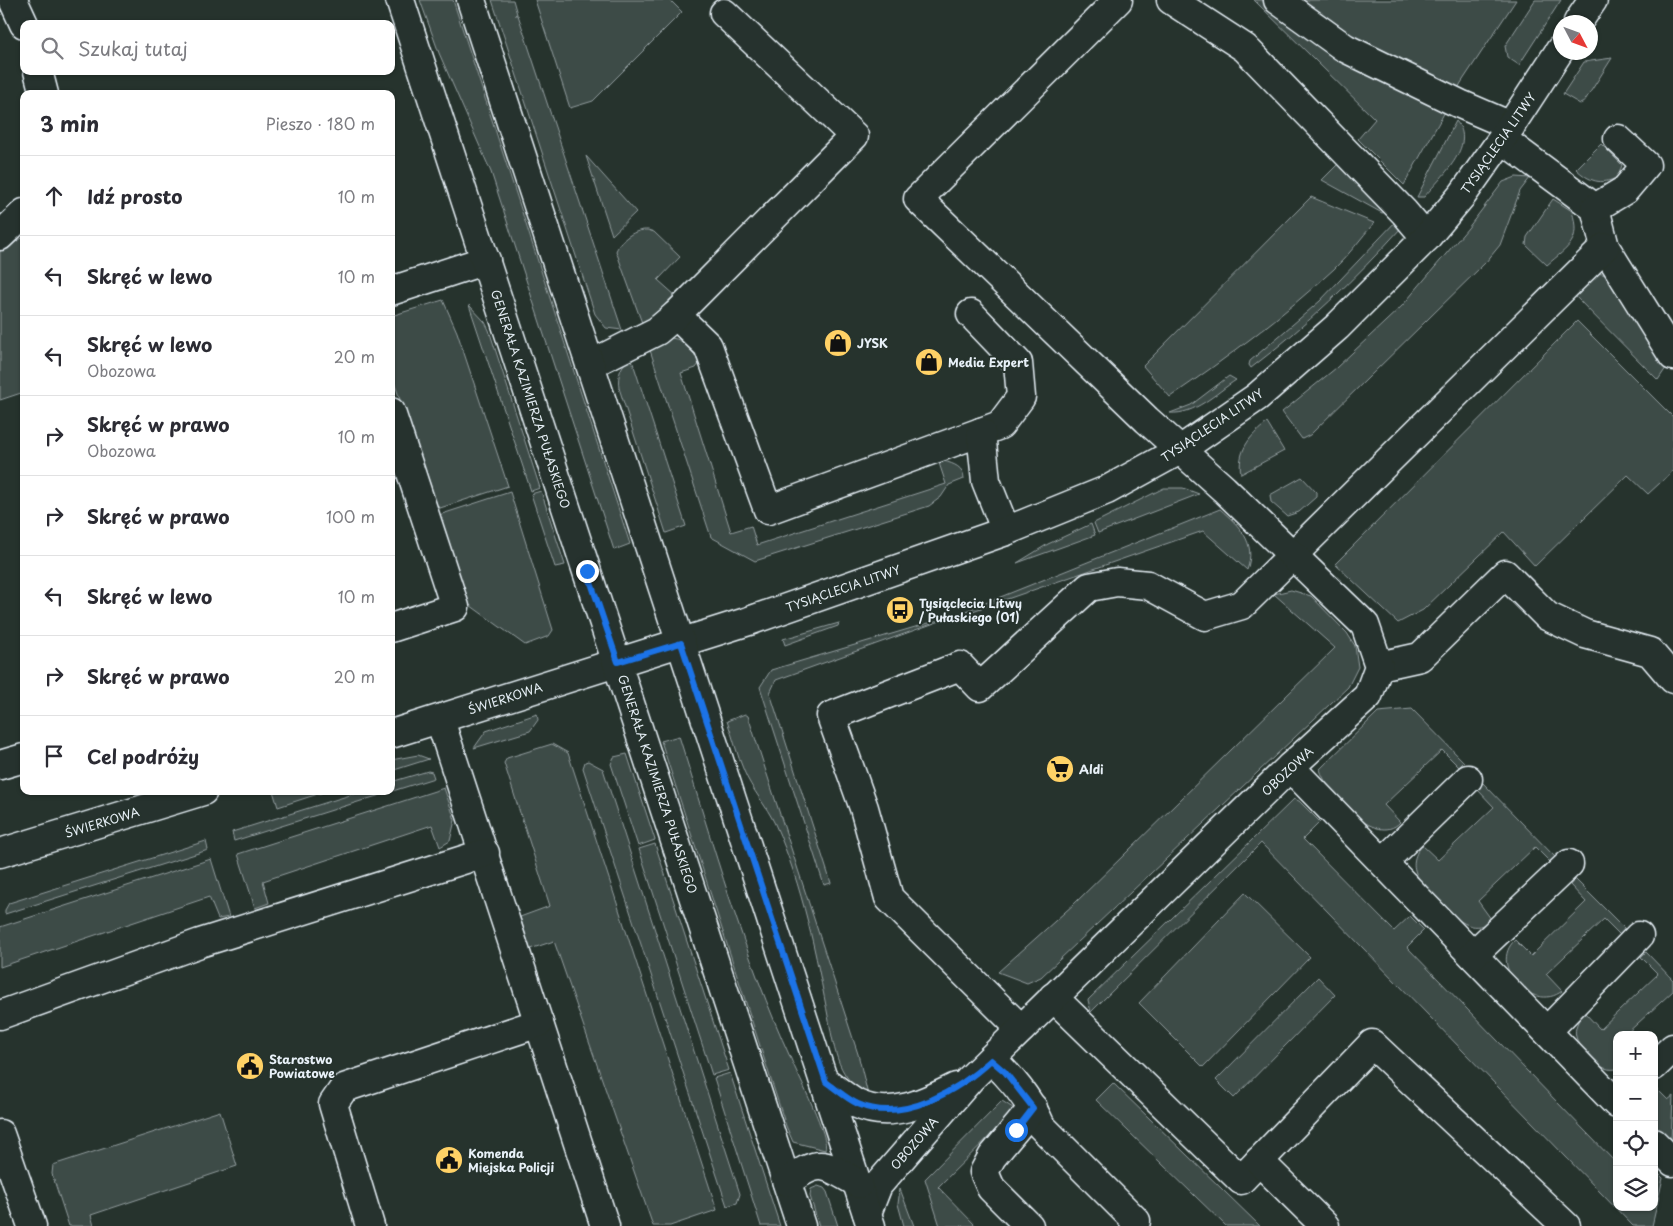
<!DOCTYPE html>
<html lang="pl">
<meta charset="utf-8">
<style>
:root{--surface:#fff;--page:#f2f2f3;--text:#2b2b33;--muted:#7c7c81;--line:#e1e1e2}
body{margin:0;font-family:"Playpen Sans",sans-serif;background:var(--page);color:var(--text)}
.controls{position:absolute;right:15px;bottom:15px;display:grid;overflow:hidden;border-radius:10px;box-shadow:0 1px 4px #0004}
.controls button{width:45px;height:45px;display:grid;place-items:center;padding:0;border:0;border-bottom:1px solid var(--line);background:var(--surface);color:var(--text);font:25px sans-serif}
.compass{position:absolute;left:1553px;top:15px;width:45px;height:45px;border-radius:50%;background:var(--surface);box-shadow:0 1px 4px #0004;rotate:131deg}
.stop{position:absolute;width:15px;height:15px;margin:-11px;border:4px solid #1a73e8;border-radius:50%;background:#fff}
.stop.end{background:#1a73e8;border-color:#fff;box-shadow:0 1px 5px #0008}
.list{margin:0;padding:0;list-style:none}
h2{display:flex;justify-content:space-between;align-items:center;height:65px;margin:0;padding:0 20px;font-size:21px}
h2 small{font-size:16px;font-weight:400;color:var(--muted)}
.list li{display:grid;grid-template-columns:32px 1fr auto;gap:15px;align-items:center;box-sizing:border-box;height:80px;padding:0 20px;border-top:1px solid var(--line)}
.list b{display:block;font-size:19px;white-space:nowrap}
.list p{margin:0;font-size:16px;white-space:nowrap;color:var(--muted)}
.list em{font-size:16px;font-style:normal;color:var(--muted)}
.icon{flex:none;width:28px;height:28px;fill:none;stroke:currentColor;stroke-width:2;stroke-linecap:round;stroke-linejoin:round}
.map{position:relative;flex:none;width:1673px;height:1226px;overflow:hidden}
.search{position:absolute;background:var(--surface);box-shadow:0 1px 4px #0004;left:20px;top:20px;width:375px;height:55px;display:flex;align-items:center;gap:12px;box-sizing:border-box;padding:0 18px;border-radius:10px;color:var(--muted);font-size:19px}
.panel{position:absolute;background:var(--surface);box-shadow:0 1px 4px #0004;left:20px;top:90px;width:375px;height:705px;border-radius:10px}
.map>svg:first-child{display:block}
.green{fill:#3e4b47;stroke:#939ea0}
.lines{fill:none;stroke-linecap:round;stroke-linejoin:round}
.minor-casing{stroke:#e8f1f8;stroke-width:31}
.major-casing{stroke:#e8f1f8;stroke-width:31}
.minor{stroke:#26332d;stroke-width:28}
.major{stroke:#26332d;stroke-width:28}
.route{stroke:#1a73e8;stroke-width:6}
.labels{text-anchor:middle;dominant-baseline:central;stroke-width:4;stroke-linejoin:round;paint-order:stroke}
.street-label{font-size:12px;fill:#e8f1f8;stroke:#26332d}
.poi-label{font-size:12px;font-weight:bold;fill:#e8f1f8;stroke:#26332d;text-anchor:start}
</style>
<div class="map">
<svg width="1673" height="1226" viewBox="0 0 1673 1226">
<rect width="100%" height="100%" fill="#26332d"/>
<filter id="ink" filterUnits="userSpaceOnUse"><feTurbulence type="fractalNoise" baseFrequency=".02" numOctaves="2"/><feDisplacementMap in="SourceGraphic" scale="10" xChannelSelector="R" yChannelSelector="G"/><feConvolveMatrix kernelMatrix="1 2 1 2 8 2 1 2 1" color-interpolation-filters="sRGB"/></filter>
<g filter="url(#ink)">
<g class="green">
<polygon points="420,0 453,0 630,544 614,550 491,172 439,53"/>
<polygon points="492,0 513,0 517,14 515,15 518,15 622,330 606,328 595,314"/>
<polygon points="535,0 670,0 682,12 593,101 570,108"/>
<polygon points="1254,0 1516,0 1461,83 1404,185 1358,139 1375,119"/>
<polygon points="1535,0 1561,0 1519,65 1507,57 1505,46"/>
<polygon points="1612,58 1584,102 1580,104 1563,94 1584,62"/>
<path d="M1456,121c22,24 -17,58 -32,76h-7z"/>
<path d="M1601,144l21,21 -4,12c-17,9 -29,4 -42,-8z"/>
<polygon points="586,156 636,212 612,235"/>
<polygon points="1342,160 1386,212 1382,213 1322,180"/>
<polygon points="1516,177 1530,178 1520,191 1500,245 1486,262 1310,435 1302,439 1282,412 1336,368 1402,306 1468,228 1503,182"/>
<path d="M1311,197l63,26c-13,15 -25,32 -40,46 -51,47 -107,89 -164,128l-27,-31z"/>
<path d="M1553,199l19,12c9,31 -3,35 -25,54l-21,-20 1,-8z"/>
<path d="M1398,219l3,9c-46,51 -95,98 -150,140l-2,-3 1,-4 70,-60z"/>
<path d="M648,230l6,2 26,25 -22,23 18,16 -20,19 -14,8 -26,-72c5,-12 19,-22 32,-21z"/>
<polygon points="24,237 24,392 0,400 0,251"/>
<polygon points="1591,272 1608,275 1619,285 1666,368 1658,380 1569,290"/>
<polygon points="443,300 457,332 508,486 437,509 391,373 391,316"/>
<polygon points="469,305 485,322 489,330 540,488 531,491"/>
<polygon points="1577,321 1673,417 1673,471 1648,494 1628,475 1535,566 1504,532 1423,610 1398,623 1335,564"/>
<path d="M671,338c16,2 22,12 28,26l-3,4 -15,5 50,159 20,-6 6,19 189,-61 -7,-21 5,-2c10,3 20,6 20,18l-15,6 -8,12 -12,9 -174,55 -44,-24 -62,-190z"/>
<path d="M631,357l55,169 -20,7 -47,-145c-2,-13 2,-23 12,-31z"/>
<path d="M1229,376l7,4c-20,13 -41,35 -66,33l21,-8z"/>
<path d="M1267,423l17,28 -43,23c-4,-22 8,-38 26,-51z"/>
<polygon points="1302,477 1316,492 1316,497 1299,512 1287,516 1271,502 1270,495"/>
<polygon points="1164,488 1183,488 1199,494 1098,533 1094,523"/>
<polygon points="541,491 565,565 555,567 531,494"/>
<polygon points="510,492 553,630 549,636 525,645 467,603 439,515"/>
<path d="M1220,509c19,17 37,33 27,61l-44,-39 -239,83 -1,-2z"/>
<polygon points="1091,524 1095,535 1017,563 1048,544"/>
<polygon points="1291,590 1311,596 1347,633 1355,646 1358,667 1348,687 1041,977 1027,983 998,972 1074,904 1335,648 1274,594"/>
<polygon points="942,619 943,620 776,680 770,693 831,883 824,885 760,687 771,670"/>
<polygon points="839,623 838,626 785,645 783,639"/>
<path d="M1412,709l52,53 -5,5 -17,-17 -58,55 16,17c-24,27 -75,-31 -80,-53l58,-57z"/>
<polygon points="537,714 538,720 530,731 474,748 486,731"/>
<path d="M745,714l3,2 110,338 10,41c-30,-16 -33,-43 -39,-74 -13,-66 -26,-135 -54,-197 -9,-19 -23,-34 -31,-53 -7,-16 -11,-34 -17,-50z"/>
<path d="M679,736c34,109 65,220 112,323 6,15 40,80 34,91l-32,-8 -7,-16 -125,-385z"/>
<polygon points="552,744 568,753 717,1210 670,1226 653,1226 554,941 530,949 520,917 550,906 504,763 507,758"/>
<polygon points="627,754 655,840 638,846 611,764 614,757"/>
<polygon points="418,755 429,759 391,771 391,760"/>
<polygon points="588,761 603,769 740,1194 737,1203 727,1206 583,768 585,762"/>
<polygon points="428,771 432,772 434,778 234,841 232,832 363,791 391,791 391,782"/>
<path d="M1483,783l73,75 -5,5 -16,-16 -57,54 13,18c-23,26 -57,-24 -71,-39 -9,-12 -7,-24 2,-35l16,15 56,-53 -17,-18z"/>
<polygon points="444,788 455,820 450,841 440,847 432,825 263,881 269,903 255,908 238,854"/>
<polygon points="273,791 327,791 278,807"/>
<polygon points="1294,799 1299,801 1320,822 1303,839 1394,931 1410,916 1424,930 1407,947 1617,1164 1617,1207 1654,1207 1654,1169 1663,1178 1652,1226 1633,1226 1261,843 1091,1012 1088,1000"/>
<polygon points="206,841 208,850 5,914 5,910 9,903"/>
<polygon points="655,844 729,1070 712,1075 639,849"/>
<polygon points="211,859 229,917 218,919 209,897 0,967 0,927"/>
<path d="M1575,879l51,51 -6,5 -16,-16 -58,55 16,17c-29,23 -75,-25 -47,-51l16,16 55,-54 -16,-17z"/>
<polygon points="1245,893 1310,957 1203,1067 1139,1003"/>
<path d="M1646,952l27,28v11l-48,44h-8l-2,9 2,25c-13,2 -19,-4 -27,-13 -16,-15 -20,-25 -6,-44l16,17 58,-55 -17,-17z"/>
<polygon points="1318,977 1335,995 1234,1098 1216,1080"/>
<polygon points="730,1073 780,1226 761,1226 714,1078"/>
<polygon points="1113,1083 1260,1226 1226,1226 1096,1100"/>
<polygon points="1654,1086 1668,1100 1673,1096 1671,1144 1654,1126"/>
<polygon points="1002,1101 1016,1110 938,1187 976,1226 940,1226 925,1179"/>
<polygon points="220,1111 237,1166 91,1215 94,1226 69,1226 52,1174 53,1165"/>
<polygon points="818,1186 824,1188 827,1192 838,1226 819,1226 810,1196 811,1189"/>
<polygon points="900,1189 914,1226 904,1226 898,1204"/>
</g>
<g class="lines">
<defs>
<g id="minor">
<polyline points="13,0 24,24"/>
<polyline points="1171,0 1245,48 1404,212 1426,238"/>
<polyline points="1278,0 1345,48 1460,104 1511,126"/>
<polyline points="1578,22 1593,0"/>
<polyline points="38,71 44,94"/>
<polyline points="1502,139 1595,208 1605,247 1673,356"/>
<polyline points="1595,208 1625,190 1646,165 1618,139"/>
<polyline points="0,236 24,213"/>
<polyline points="391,291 486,260"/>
<polyline points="676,315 708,346 768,510 1000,425 1021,397 1018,363 971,314"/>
<polyline points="591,364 657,331 676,315 854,136 724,13"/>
<polyline points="391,412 455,607 391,628"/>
<polyline points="981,432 986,481 1006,531"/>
<polyline points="1379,666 1420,657 1505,574 1547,616 1585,634 1650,652 1673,679"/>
<polyline points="440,720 605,1226"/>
<polyline points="391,734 749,621 1006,531 1107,490 1180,450 1257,397 1337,327 1426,238 1463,194 1502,139 1560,50"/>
<polyline points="0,765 24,758"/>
<polyline points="1290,767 1617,1104"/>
<polyline points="0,853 203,791"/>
<polyline points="1383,862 1468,779"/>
<polyline points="1473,955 1569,864"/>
<polyline points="1053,997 1241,1180 1372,1044 1566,1226"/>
<polyline points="0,1015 200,943 485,853"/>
<polyline points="1021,1029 889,898 864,808 831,716 960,666 980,687 1089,587 1117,582 1148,585 1205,616 1242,605 1605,247"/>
<polyline points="1547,1031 1639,936"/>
<path d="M991,1059c21,19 39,41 50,67l95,95 -1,5"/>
<polyline points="1654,1066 1673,1048"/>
<path d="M826,1082c10,7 20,16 31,22 34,16 69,-2 99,-17"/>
<polyline points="0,1134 32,1226"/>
<polyline points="1654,1143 1673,1162"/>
<polyline points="1259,1161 1325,1226"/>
<polyline points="867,1213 878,1185 970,1079 1290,767 1368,696 1379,666 1365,625 1224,489 1147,420 918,199 1118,0"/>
<polyline points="370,1226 333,1104 344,1088 539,1023"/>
<polyline points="1029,1226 991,1188 984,1172 992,1157 1033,1108"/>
</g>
<g id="major">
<polyline points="400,0 801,1226"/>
<polyline points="471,0 871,1226"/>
<path d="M787,1182c34,-25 38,-18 72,2"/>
</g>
</defs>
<use href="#minor" class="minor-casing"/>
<use href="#major" class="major-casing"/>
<use href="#minor" class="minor"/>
<use href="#major" class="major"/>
</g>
</g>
<g class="lines" filter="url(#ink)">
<path class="route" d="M587,571l31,91 63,-19 145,439c10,7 21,17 32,22 45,20 101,-14 133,-44l14,12 28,36 -17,22"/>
</g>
<defs>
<symbol id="shop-disc" viewBox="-11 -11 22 22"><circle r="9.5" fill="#ffd166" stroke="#26332d"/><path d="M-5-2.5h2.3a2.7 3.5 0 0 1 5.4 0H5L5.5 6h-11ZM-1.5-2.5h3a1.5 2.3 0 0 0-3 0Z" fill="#111"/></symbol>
<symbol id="bus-disc" viewBox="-11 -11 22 22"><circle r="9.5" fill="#ffd166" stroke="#26332d"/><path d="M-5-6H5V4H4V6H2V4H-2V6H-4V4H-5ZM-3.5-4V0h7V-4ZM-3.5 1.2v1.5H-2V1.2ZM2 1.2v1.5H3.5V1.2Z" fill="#111"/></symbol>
<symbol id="supermarket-disc" viewBox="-11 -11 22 22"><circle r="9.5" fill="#ffd166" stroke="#26332d"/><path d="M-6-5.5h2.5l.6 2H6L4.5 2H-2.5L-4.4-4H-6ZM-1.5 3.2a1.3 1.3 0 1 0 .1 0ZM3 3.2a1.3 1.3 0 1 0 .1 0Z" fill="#111"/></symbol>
<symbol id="civic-disc" viewBox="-11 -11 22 22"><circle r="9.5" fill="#ffd166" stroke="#26332d"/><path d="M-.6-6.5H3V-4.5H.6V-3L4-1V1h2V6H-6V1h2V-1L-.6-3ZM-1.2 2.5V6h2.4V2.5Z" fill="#111"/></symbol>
</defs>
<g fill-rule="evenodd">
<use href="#shop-disc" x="822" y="327" width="32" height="32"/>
<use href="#shop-disc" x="913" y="346" width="32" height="32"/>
<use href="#bus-disc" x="884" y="594" width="32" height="32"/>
<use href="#supermarket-disc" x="1044" y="753" width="32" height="32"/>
<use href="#civic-disc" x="234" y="1050" width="32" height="32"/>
<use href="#civic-disc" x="433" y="1144" width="32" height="32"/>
</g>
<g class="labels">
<g class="street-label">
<text transform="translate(1498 143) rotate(-55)">TYSIĄCLECIA LITWY</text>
<text transform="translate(531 399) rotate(72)">GENERAŁA KAZIMIERZA PUŁASKIEGO</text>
<text transform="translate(1212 425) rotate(-34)">TYSIĄCLECIA LITWY</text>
<text transform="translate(843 588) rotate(-19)">TYSIĄCLECIA LITWY</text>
<text transform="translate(505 698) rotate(-18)">ŚWIERKOWA</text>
<text transform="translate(1287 771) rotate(-43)">OBOZOWA</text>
<text transform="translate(658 784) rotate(72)">GENERAŁA KAZIMIERZA PUŁASKIEGO</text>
<text transform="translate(102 822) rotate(-17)">ŚWIERKOWA</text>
<text transform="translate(914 1143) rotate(-49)">OBOZOWA</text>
</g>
<g class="poi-label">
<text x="857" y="343">JYSK</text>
<text x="948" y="362">Media Expert</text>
<text x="919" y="603">Tysiąclecia Litwy<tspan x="919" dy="14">/ Pułaskiego (01)</tspan></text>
<text x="1079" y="769">Aldi</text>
<text x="269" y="1059">Starostwo<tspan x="269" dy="14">Powiatowe</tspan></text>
<text x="468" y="1153">Komenda<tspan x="468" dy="14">Miejska Policji</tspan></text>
</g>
</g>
</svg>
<div class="controls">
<button>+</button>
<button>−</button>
<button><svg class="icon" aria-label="locate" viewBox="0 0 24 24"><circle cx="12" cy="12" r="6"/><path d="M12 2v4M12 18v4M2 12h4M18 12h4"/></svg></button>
<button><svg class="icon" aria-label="layers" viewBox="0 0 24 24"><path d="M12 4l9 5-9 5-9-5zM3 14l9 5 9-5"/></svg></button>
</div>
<svg class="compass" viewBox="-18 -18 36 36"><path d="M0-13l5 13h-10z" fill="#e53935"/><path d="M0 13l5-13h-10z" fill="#7c7c81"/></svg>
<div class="stop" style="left:1016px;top:1130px"></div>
<div class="stop end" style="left:587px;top:571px"></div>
<div class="search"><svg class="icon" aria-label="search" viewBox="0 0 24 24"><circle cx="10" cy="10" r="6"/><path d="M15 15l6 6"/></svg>Szukaj tutaj</div>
<section class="panel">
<h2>3 min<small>Pieszo · 180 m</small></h2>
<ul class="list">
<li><svg class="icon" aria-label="ahead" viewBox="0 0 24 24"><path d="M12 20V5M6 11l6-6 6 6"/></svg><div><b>Idź prosto</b></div><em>10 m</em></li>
<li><svg class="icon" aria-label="left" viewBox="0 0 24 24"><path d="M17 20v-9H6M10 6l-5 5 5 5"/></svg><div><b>Skręć w lewo</b></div><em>10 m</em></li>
<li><svg class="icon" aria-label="left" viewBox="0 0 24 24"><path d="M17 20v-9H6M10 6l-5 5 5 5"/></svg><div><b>Skręć w lewo</b><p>Obozowa</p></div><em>20 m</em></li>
<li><svg class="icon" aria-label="right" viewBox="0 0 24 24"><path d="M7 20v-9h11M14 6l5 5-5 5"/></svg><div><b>Skręć w prawo</b><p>Obozowa</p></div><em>10 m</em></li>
<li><svg class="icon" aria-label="right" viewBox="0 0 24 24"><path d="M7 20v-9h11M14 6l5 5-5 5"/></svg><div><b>Skręć w prawo</b></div><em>100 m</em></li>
<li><svg class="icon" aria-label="left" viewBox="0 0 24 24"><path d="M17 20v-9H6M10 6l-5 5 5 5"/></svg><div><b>Skręć w lewo</b></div><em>10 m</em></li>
<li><svg class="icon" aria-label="right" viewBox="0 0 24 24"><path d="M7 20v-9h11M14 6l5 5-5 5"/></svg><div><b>Skręć w prawo</b></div><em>20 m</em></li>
<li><svg class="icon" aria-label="arrive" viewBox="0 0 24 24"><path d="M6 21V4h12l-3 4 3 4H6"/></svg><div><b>Cel podróży</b></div></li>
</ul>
</section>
</div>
